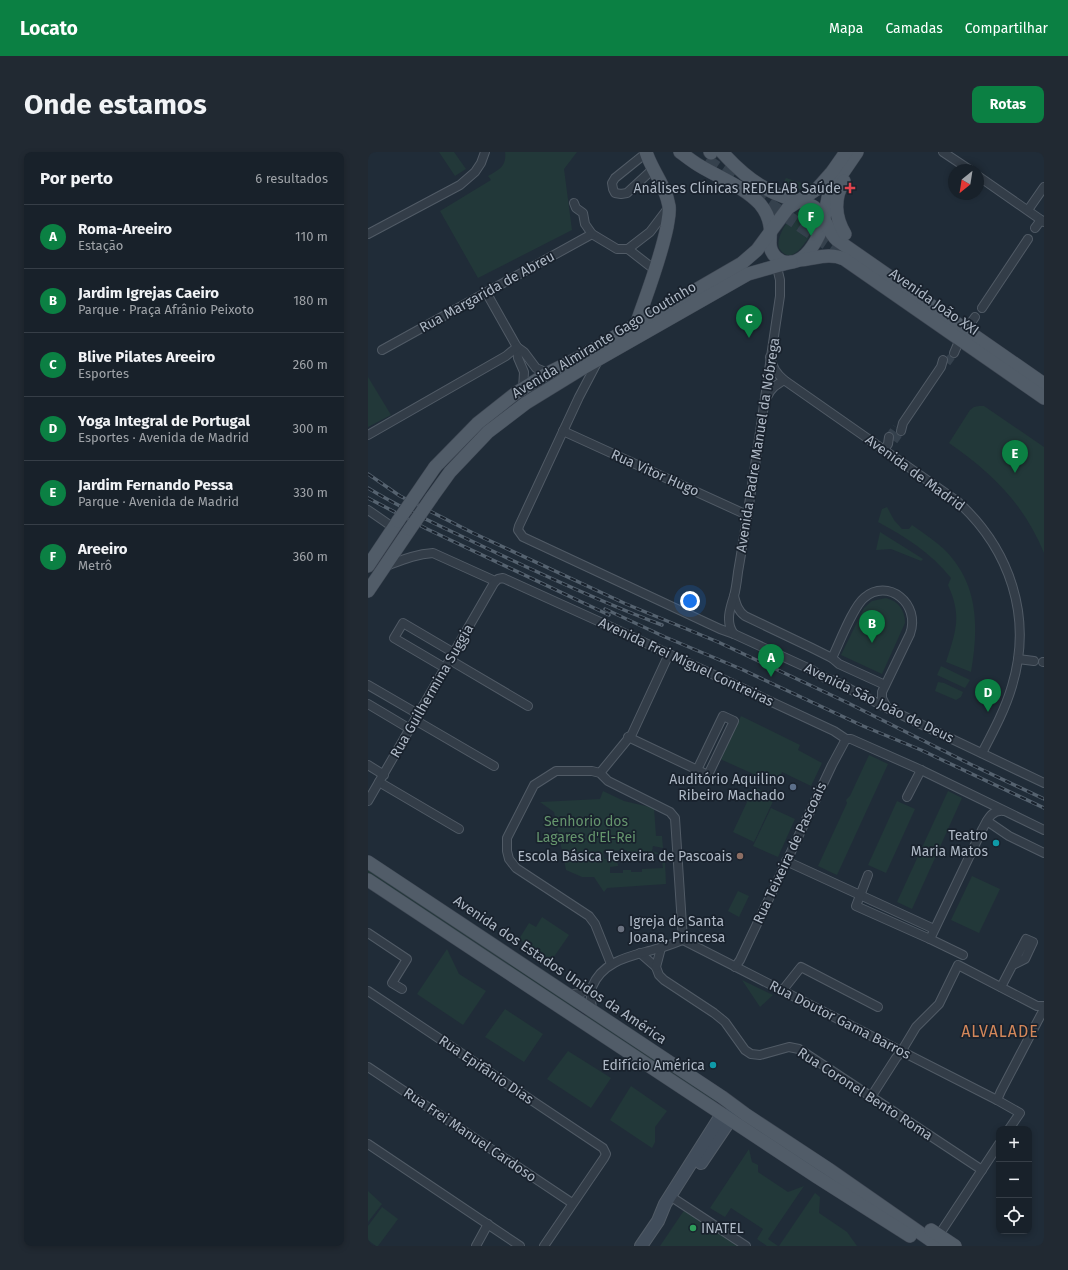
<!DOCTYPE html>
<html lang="pt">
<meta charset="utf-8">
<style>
:root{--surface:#18212a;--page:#212932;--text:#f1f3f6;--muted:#9fa3a8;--line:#363e47;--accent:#0b8043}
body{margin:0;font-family:"Fira Sans",sans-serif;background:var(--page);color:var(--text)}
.controls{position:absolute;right:12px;bottom:12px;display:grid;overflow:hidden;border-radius:8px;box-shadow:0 2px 6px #0003}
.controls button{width:36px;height:36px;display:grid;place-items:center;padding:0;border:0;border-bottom:1px solid var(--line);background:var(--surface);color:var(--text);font:20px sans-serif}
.compass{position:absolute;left:580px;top:12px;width:36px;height:36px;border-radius:50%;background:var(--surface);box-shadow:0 2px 6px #0003;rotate:210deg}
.you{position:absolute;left:322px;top:449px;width:14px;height:14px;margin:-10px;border:3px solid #fff;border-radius:50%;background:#1a73e8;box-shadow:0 0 0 6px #1a73e833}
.badge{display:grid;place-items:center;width:26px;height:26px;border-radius:50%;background:var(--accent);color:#fff;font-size:13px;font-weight:700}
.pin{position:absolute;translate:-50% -33px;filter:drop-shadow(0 1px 2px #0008)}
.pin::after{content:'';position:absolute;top:21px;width:14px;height:12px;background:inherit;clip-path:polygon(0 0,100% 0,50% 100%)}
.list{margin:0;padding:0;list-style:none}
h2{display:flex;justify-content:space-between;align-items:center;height:52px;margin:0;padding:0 16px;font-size:17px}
h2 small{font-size:13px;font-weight:400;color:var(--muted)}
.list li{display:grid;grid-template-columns:26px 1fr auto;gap:12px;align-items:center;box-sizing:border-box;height:64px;padding:0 16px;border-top:1px solid var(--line)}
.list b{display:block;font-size:15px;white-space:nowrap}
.list p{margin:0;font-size:13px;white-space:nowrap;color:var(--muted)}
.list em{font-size:13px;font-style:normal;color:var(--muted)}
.icon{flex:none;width:22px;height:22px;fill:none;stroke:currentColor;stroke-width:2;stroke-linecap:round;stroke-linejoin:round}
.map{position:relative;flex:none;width:676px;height:1094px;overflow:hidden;border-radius:8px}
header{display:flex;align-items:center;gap:24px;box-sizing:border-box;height:56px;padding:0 20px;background:var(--accent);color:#fff}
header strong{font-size:19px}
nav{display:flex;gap:22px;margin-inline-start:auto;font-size:14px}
.intro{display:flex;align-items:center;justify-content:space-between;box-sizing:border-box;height:96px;padding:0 24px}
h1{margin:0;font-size:28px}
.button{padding:10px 18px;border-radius:8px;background:var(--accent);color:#fff;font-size:14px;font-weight:700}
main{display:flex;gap:24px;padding:0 24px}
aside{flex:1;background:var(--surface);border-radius:8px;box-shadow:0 2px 6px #0003}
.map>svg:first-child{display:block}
.green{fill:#223839}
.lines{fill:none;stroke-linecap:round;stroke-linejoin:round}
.street-tunnel{stroke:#35414d;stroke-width:8;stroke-dasharray:8 4;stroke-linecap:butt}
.primary-tunnel{stroke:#35414d;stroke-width:13;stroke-dasharray:13 6;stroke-linecap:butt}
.street-casing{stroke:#515b66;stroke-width:10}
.secondary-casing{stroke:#515b66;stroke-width:14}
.primary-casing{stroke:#3d4652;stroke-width:14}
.street{stroke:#333d48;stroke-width:8}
.secondary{stroke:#414d5b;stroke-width:12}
.primary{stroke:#515c68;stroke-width:13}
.rail-casing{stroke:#55626f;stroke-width:3.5}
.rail{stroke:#19222d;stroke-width:2;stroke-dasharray:6;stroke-linecap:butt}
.primary-bridge-casing{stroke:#3d4652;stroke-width:14;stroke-linecap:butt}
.primary-bridge{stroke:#515c68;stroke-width:13}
.health-dot{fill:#e0444e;stroke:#19222d;stroke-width:1.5}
.service-dot{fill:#5c6f8a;stroke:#19222d;stroke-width:1.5}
.culture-dot{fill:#0f9aa8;stroke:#19222d;stroke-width:1.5}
.education-dot{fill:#8d6e63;stroke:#19222d;stroke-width:1.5}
.worship-dot{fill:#6b7280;stroke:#19222d;stroke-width:1.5}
.leisure-dot{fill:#2e9e5b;stroke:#19222d;stroke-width:1.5}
.labels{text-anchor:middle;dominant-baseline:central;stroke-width:3.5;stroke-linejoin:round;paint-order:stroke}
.poi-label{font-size:14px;fill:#aeb8c5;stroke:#19222d;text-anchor:end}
.street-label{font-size:14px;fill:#aeb8c5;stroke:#19222d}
.park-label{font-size:14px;fill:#65956d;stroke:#19222d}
.quarter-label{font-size:16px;letter-spacing:1px;fill:#d4875a;stroke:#19222d}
</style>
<header>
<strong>Locato</strong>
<nav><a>Mapa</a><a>Camadas</a><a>Compartilhar</a></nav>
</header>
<div class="intro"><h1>Onde estamos</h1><a class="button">Rotas</a></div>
<main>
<aside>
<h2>Por perto<small>6 resultados</small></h2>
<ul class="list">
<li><span class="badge">A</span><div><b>Roma-Areeiro</b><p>Estação</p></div><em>110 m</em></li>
<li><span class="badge">B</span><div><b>Jardim Igrejas Caeiro</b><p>Parque · Praça Afrânio Peixoto</p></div><em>180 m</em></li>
<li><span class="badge">C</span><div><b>Blive Pilates Areeiro</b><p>Esportes</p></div><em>260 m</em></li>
<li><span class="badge">D</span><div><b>Yoga Integral de Portugal</b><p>Esportes · Avenida de Madrid</p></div><em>300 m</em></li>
<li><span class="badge">E</span><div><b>Jardim Fernando Pessa</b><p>Parque · Avenida de Madrid</p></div><em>330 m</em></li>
<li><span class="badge">F</span><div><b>Areeiro</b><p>Metrô</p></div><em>360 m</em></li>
</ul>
</aside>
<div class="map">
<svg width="676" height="1094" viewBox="0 0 676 1094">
<rect width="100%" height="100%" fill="#202c38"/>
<g class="green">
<polygon points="71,0 86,0 98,17 87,24"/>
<path d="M137,0h72l-13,17 8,61 -94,48 -38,-67 51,-31 -3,-4c11,-6 19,-10 17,-24z"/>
<path d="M418,26l15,5h12c-10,6 -21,10 -33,6z"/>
<path d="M436,58c19,4 10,20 3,30 -7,10 -18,24 -28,8 -4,-12 13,-37 25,-38z"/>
<polygon points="0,225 23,263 0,275"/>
<path d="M611,254h5l60,41v106c-20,-49 -52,-80 -95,-110l21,-33 4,-3z"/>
<path d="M519,355l7,13 8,9h7l3,-4c14,10 30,20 40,33 27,33 26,73 19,114l-25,-10c10,-31 16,-46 2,-77l3,-7c-20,-25 -45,-41 -73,-56l4,-13z"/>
<polygon points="512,380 555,407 553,409 523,397 508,398"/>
<path d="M518,446c12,3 19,12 19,25l-23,51 -41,-19 23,-47 8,-7z"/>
<polygon points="573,514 602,528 597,536 569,523"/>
<polygon points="570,530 576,531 595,540 593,545 588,548 567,539"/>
<polygon points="373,564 432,593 430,598 454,611 443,634 414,620 408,632 352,607"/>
<polygon points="501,603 520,612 469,723 450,714 479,651 478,648 482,644"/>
<polygon points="386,635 407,645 386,690 365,680"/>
<polygon points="235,639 256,649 286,656 288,684 294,684 295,696 285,694 284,699 294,702 282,702 282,707 260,708 259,698 235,699 236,707 249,706 250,714 242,715 242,721 255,721 255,718 263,718 263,720 274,720 274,717 295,716 294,709 297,709 298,732 239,736 236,740 226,725 214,725 198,718 186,660 172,650 232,647"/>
<polygon points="580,639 594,646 544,757 529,750"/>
<polygon points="529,649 547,657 518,721 500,713"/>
<polygon points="403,656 427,667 410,705 385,694"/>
<polygon points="0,716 209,855 206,858 0,721"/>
<polygon points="604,724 632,737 611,781 583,768"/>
<polygon points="370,739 381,744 371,765 360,759"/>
<polygon points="174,765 201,783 183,809 151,787 161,771 168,775"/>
<polygon points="79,797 91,822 118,839 95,873 49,842"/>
<polygon points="374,828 405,843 392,855"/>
<polygon points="137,857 175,882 156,910 117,885"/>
<polygon points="219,862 349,948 347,952 216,865"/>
<polygon points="200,899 243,926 223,956 179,927"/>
<polygon points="263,934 299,959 287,975 287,990 284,996 242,968"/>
<polygon points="381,997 384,1010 390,1013 390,1020 420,1040 436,1034 400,1087 410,1094 399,1094 389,1087 395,1077 363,1056 357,1065 342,1056"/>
<polygon points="0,1039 14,1052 0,1070"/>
<polygon points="447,1041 452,1045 451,1061 479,1080 489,1094 411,1094"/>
<polygon points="14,1055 30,1067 10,1094 8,1094 0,1088 0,1074"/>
<polygon points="317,1057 374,1094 292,1094"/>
</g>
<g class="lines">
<g class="street-tunnel">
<polyline points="579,211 586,201"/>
<polyline points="521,285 528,275"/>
<polyline points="526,289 533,279"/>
</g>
<g class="primary-tunnel">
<polyline points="338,8 366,27"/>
<polyline points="385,41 481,107"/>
</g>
<defs>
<g id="street">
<polyline points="575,0 602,18"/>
<polyline points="278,1 247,26 244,31 245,37 247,41 253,42 259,41 285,17"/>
<polyline points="610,24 676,70"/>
<polyline points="206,51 208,56 215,61 217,72 224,82 249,97 260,97 287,118"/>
<polyline points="660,58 676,35"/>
<polyline points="667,76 673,68"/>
<polyline points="0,82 92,33 107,20 113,11 117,0"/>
<polyline points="260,97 282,80 301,55"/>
<polyline points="118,140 149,195 150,206 156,220 155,237"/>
<polyline points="614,156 660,87"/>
<polyline points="598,178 607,165"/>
<polyline points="149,195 156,200 168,216 180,221"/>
<polyline points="14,198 224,82"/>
<polyline points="586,201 592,187"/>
<path d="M402,205c3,11 6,16 14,23l173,121c53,48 76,116 55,185 -7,24 -19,46 -30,67"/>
<polyline points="231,207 211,245 151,374 150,378 155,385 352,477 366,482 444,518 457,526 464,528 521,557 676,631"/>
<path d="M399,245c4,-9 9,-12 17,-17"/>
<polyline points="195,279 379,363"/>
<polyline points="533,279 535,271 573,215 575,208"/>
<polyline points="0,283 138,204 149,195"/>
<polyline points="516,298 520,292 521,285"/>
<polyline points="0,358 26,376"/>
<path d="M18,414c16,-6 30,-12 47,-13l62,28"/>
<path d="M366,444c2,8 4,15 11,20l67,32 20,10 7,6 46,21"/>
<path d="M366,482c-9,-11 -4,-26 0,-38 2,-7 3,-16 4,-24 16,-92 28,-184 42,-276v-16l-4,-17"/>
<path d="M464,506c7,-14 21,-51 32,-60 24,-21 57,6 46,36l-28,58v6l5,10"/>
<polyline points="650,507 666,509"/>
<polyline points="82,508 160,554"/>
<polyline points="675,510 676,510"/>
<polyline points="77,516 26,486 35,471 86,501"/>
<polyline points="0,533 50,562"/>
<polyline points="0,552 42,577"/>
<polyline points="47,568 126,614"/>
<polyline points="260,585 340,623 366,569 355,564 329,618"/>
<polyline points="0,613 16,623"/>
<polyline points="232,621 264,582 301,502"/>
<polyline points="11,630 91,677"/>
<polyline points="539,645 553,618"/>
<polyline points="0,649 126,431 130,427 135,426 241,474 466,579 478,587 483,587 553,618 676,678"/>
<polyline points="619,669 641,684 676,701"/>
<polyline points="418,709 566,777"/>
<path d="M500,723l-12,31 74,33 52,-109c5,-9 9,-21 22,-19"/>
<polyline points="0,781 39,807 24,831 34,837"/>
<polyline points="562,787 595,803"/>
<polyline points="315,788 629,948"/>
<polyline points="272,801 288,815 291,823 296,828 346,861 357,870 377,898 383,902 392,903 421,895 431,897 614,1018"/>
<polyline points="243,812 227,772 221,764 148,716 141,707 139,699 139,686 166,633 188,619 224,619 232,621 240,629 302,660 307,666 315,788"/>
<polyline points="288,815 293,796"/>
<polyline points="367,815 372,808 464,613 478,587"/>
<polyline points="633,835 658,787 665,790 657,807 645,813"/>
<polyline points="0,839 235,996 238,1002 236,1006 176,1094"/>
<polyline points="414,839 433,815 510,855"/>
<polyline points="200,843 212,841 224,836"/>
<path d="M224,859c0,-7 -3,-18 0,-24 11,-27 40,-31 64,-38 9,-2 18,-6 27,-9"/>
<polyline points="0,915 204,1051"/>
<polyline points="503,945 528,906 533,900 548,875 571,852 590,813 669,854 676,854"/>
<polyline points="641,977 652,961 629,948 633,939 676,857"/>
<polyline points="0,992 152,1094"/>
<polyline points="302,1044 378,1094"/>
<polyline points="571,1083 631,992"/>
<polyline points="108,1094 120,1072"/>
</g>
<g id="secondary">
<polyline points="333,1011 362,968 364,958"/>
<polyline points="273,1094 290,1069 297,1052 354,962"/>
</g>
<g id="primary">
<path d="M312,0c7,5 13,10 20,14 20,12 44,21 60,38 5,6 9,14 10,22 1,5 0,9 0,15 -1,13 10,24 23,21 14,-3 24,-22 29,-34l7,-35 28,-41"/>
<polyline points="342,0 343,1"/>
<path d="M354,0c16,18 37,36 60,44 10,4 23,5 32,11 11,8 13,24 23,33l207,144"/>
<path d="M476,29c-11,18 -9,36 1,53"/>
<path d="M431,108c15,-1 30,-8 45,-1l200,139"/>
<path d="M268,173c11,-32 24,-64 31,-98 1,-7 3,-14 2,-21 -3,-20 -17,-35 -23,-54"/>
<polyline points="67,315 110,271 148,241 180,221 210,206 374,111 389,98 420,56 449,37 464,20 478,0"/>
<polyline points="64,345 82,320 120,280 158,251 215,216 380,122 423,110"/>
<polyline points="0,414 30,369"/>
<polyline points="0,439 42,377"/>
<polyline points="0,710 354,945 377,962 462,1018 571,1094"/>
<polyline points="0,728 449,1025 542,1084"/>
<polyline points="563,1078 587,1094"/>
</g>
</defs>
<use href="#street" class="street-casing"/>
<use href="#secondary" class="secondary-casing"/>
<use href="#primary" class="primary-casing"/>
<use href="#street" class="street"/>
<use href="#secondary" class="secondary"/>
<use href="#primary" class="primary"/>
<defs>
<g id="rail">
<polyline points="0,322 32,344 105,381 258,452 350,490 478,550 602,612 676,647"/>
<path d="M0,336c37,23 77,40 116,59 59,28 117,55 178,78"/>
<polyline points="0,346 59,377 241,463"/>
<polyline points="237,457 297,485 373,517 495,574 553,598 676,656"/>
</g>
</defs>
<use href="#rail" class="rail-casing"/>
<use href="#rail" class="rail"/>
<defs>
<g id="primary-bridge">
<polyline points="30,369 67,315"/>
<polyline points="42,377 64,345"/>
</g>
</defs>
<use href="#primary-bridge" class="primary-bridge-casing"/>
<use href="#primary-bridge" class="primary-bridge"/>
</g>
<path class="health-dot" d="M480 30h4v4h4v4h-4v4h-4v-4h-4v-4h4z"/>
<circle class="service-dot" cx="425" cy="635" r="4"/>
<g class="culture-dot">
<circle cx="628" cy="691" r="4"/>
<circle cx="345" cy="913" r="4"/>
</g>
<circle class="education-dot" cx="372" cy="704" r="4"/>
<circle class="worship-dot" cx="253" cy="777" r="4"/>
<circle class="leisure-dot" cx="325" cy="1076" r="4"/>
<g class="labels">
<g class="poi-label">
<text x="473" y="36">Análises Clínicas REDELAB Saúde</text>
<text x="417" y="627">Auditório Aquilino<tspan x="417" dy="16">Ribeiro Machado</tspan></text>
<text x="620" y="683">Teatro<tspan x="620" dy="16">Maria Matos</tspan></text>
<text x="364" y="704">Escola Básica Teixeira de Pascoais</text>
<text x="261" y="769" text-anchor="start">Igreja de Santa<tspan x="261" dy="16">Joana, Princesa</tspan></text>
<text x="337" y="913">Edifício América</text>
<text x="333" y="1076" text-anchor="start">INATEL</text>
</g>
<g class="street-label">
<text transform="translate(119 140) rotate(-29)">Rua Margarida de Abreu</text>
<text transform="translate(566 150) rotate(35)">Avenida João XXI</text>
<text transform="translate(236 188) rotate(-31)">Avenida Almirante Gago Coutinho</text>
<text transform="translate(390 293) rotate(-81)">Avenida Padre Manuel da Nóbrega</text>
<text transform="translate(287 321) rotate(24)">Rua Vitor Hugo</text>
<text transform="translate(547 321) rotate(36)">Avenida de Madrid</text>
<text transform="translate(318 510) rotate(25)">Avenida Frei Miguel Contreiras</text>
<text transform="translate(64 539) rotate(-60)">Rua Guilhermina Suggia</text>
<text transform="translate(511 551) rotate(26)">Avenida São João de Deus</text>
<text transform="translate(422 701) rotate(-65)">Rua Teixeira de Pascoais</text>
<text transform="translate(192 818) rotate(34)">Avenida dos Estados Unidos da América</text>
<text transform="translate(472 868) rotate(27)">Rua Doutor Gama Barros</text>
<text transform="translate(118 918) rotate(34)">Rua Epifânio Dias</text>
<text transform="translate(497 942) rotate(33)">Rua Coronel Bento Roma</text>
<text transform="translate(102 983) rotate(34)">Rua Frei Manuel Cardoso</text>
</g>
<g class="park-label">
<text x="218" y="669">Senhorio dos<tspan x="218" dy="16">Lagares d'El-Rei</tspan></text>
</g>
<g class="quarter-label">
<text x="632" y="879">ALVALADE</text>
</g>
</g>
</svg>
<div class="controls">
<button>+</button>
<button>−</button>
<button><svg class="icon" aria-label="locate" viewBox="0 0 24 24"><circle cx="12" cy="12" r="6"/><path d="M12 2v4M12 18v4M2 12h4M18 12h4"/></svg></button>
</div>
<svg class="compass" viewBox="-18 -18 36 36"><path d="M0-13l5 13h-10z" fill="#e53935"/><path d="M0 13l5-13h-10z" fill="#9fa3a8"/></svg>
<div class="you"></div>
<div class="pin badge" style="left:403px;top:525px">A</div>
<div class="pin badge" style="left:504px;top:491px">B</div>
<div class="pin badge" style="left:381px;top:186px">C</div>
<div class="pin badge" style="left:620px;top:560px">D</div>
<div class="pin badge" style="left:647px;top:321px">E</div>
<div class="pin badge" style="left:443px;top:84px">F</div>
</div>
</main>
